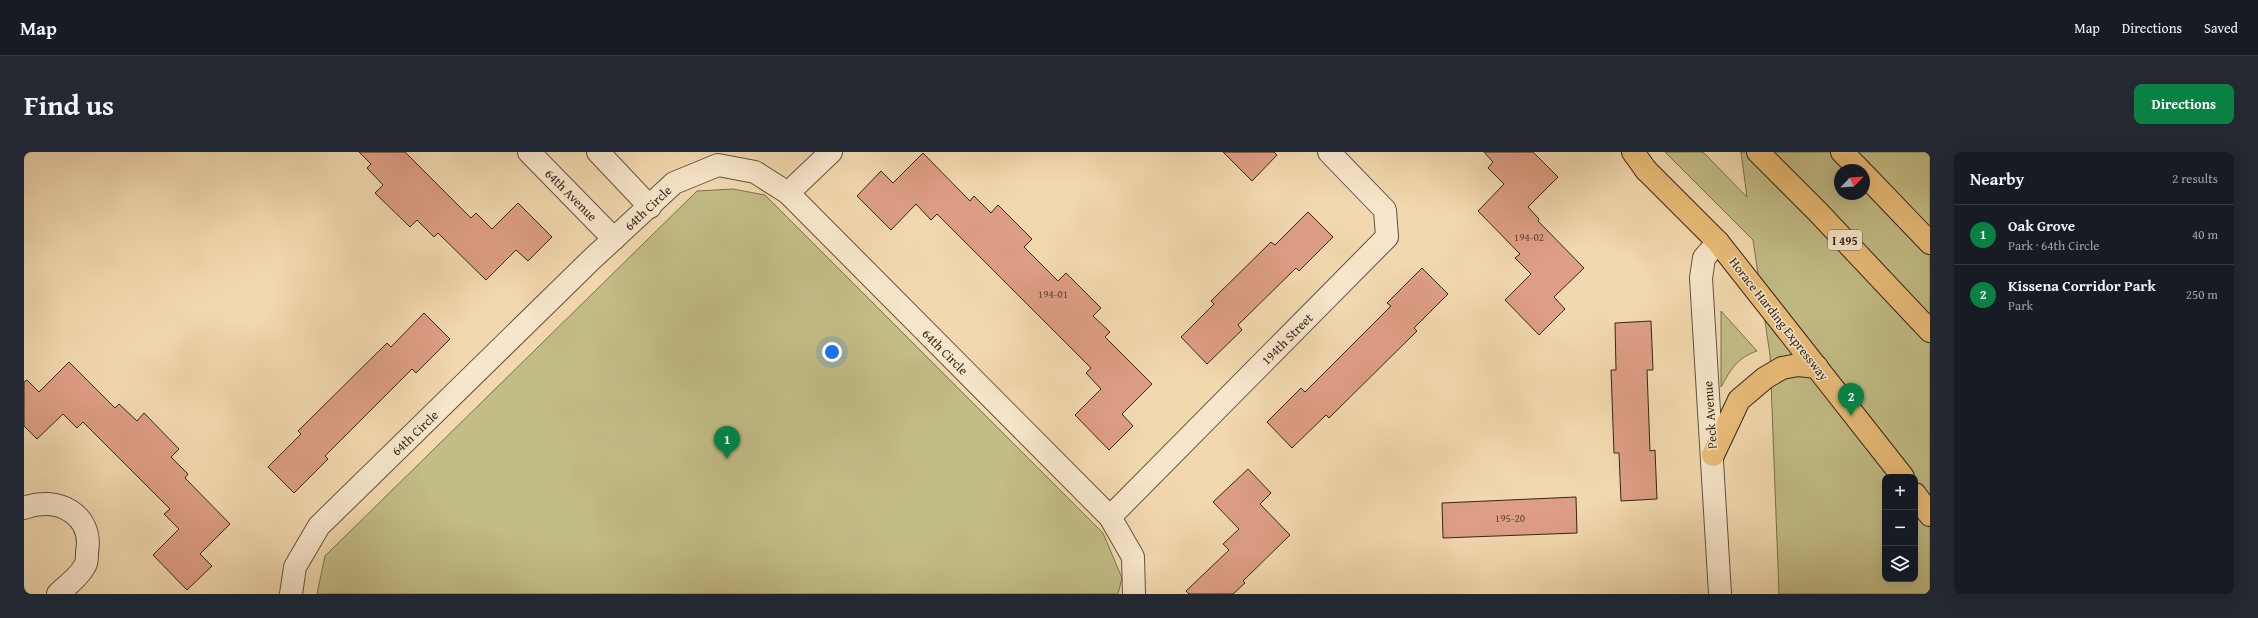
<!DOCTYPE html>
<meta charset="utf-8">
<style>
:root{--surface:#171b24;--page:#242831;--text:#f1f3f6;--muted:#9ea1a6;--line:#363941;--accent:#0b8043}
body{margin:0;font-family:"Gentium Book Plus",serif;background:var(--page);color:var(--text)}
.controls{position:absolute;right:12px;bottom:12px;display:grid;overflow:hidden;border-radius:8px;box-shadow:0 4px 16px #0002}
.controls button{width:36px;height:36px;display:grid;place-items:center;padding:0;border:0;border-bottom:1px solid var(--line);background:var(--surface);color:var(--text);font:20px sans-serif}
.compass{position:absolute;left:1810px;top:12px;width:36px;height:36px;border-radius:50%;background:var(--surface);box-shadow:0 4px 16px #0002;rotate:65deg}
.you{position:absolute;left:808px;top:200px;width:14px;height:14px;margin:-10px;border:3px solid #fff;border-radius:50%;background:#1a73e8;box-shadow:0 0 0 6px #1a73e833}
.badge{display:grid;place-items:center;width:26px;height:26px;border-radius:50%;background:var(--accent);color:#fff;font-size:13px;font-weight:700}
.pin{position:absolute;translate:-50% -33px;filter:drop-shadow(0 1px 2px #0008)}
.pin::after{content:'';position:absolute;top:21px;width:14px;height:12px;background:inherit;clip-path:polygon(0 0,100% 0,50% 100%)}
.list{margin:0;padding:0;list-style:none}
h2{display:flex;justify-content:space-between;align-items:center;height:52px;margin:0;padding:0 16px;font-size:17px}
h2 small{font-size:13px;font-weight:400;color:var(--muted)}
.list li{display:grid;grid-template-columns:26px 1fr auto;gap:12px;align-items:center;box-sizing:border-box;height:60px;padding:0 16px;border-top:1px solid var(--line)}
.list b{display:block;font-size:15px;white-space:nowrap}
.list p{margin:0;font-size:13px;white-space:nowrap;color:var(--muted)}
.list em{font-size:13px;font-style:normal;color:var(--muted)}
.icon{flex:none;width:22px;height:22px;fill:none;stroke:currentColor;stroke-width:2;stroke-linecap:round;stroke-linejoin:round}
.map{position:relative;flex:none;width:1906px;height:442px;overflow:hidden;border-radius:8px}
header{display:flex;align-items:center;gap:24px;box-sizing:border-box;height:56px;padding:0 20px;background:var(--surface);border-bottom:1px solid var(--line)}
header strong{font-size:19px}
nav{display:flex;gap:22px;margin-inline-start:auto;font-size:14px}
.intro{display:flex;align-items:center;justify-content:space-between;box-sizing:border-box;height:96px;padding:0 24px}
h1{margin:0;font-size:28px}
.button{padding:10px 18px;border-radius:8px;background:var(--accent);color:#fff;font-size:14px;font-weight:700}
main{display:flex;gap:24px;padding:0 24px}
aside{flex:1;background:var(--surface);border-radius:8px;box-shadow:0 4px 16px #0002}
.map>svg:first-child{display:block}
.green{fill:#c2bc85;stroke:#7c714e;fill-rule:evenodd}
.building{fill:#dd9e85;stroke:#352618}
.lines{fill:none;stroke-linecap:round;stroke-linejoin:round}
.street-casing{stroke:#64523e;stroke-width:24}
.primary-casing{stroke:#352618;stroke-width:24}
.highway-casing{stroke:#352618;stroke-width:24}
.street{stroke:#f7e6cb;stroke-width:22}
.primary{stroke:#e9bc78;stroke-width:22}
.highway{stroke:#e9bc78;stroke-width:22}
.labels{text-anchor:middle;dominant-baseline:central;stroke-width:3;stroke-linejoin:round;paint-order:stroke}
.number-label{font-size:11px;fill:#5f4433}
.shield{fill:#f7e6cb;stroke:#6f604e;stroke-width:1}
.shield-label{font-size:12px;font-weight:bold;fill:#352618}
.street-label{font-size:13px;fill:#352618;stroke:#f7e6cb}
</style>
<header>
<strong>Map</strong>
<nav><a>Map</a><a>Directions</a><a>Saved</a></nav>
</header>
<div class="intro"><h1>Find us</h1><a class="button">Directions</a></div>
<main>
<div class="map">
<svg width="1906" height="442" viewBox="0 0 1906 442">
<rect width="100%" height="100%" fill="#f2d8af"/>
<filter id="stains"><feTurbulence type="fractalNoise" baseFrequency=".005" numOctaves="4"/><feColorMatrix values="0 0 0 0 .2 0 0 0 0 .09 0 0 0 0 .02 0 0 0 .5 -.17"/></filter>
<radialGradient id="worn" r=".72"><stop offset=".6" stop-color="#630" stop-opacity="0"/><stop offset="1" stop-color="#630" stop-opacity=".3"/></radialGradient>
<g class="green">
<path d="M1641,0h38l44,45 -6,-45h189v442h-151l-9,-239 -17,-115zM1816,18h24v24h-24zM1861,325h30v102h-30z"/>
<polygon points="709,37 741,43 1079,381 1098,426 1094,442 293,442 301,404 673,39"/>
<path d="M1697,159l36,40c-20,7 -26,18 -36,36z"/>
</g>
<g class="building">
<polygon points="335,0 381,0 447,66 452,61 468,77 494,51 528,85 504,109 492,98 462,128 414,81 410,85 393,68 386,75 351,41 359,33 343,16 347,12"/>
<polygon points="1199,0 1250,0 1253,3 1228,29"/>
<polygon points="1460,0 1509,0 1534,25 1504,55 1515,67 1514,69 1560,116 1530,145 1541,157 1515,183 1481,148 1507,122 1491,106 1496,102 1454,59 1480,32 1464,16 1469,10"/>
<polygon points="899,1 946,49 950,44 967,61 974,53 1008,87 1000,95 1034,129 1042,121 1077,156 1069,164 1086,180 1081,185 1128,232 1098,262 1109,274 1085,298 1051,263 1077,237 1062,221 1067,216 913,62 907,68 892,52 867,78 833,44 857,19 869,31"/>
<polygon points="1284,60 1309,85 1275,119 1272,116 1216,171 1214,173 1218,178 1183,212 1157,185 1190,152 1187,149 1247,90 1251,93"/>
<polygon points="1398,116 1424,142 1390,176 1393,179 1305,266 1302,263 1268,296 1243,270 1277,236 1281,240 1367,154 1363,151"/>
<polygon points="400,161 426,187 392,221 388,217 301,304 304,307 270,341 244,315 277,282 274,279 363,191 367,195"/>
<polygon points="1627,169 1629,218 1623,218 1626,299 1631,298 1633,347 1597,349 1595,301 1590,301 1587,218 1592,218 1591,171"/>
<polygon points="45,210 91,256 95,252 113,269 120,261 155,297 147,305 164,322 161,326 206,372 176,402 188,414 163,438 129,403 155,377 140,362 146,357 59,270 53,276 39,262 13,287 0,274 0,230 3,228 15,240"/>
<polygon points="1224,317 1247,341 1236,352 1266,383 1219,429 1221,431 1209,442 1165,442 1162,439 1205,398 1199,392 1215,377 1189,350"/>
<polygon points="1552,345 1553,381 1419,386 1418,351"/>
</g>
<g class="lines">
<defs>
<g id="street">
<polyline points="505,0 590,87"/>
<polyline points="574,0 626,55"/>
<polyline points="764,41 807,0"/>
<polyline points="1694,90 1680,106 1677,126 1696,442"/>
<path d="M0,356c32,-13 70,6 63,44 0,5 0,12 -3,15 -5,10 -18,19 -26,27"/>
<polyline points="1086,365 1363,85 1361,58 1305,0"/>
<polyline points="267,442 271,415 295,374 568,107 650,31 694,13 731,20 764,41 1086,365 1109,405 1110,442"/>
</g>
<g id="primary">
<polyline points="1622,18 1694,90 1879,325"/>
<polyline points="1689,303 1715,248 1741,226 1758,216 1774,213 1793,215"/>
<polyline points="1891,342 1906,363"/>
</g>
<g id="highway">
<polyline points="1609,0 1622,18"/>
<polyline points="1734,0 1793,59 1906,179"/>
<polyline points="1818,0 1836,18"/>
<polyline points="1840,22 1906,91"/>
</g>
</defs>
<use href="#street" class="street-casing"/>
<use href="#primary" class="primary-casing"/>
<use href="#highway" class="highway-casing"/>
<use href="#street" class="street"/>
<use href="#primary" class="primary"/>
<use href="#highway" class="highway"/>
</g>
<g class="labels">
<g class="number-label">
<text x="1505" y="85">194-02</text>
<text x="1029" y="142">194-01</text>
<text x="1486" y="366">195-20</text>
</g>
<rect class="shield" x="1804" y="78" width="34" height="20" rx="3"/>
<g class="shield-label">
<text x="1821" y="88">I 495</text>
</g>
<g class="street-label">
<text transform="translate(547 43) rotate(45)">64th Avenue</text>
<text transform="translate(624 56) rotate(-43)">64th Circle</text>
<text transform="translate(1755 167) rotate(52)">Horace Harding Expressway</text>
<text transform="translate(1263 187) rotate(-45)">194th Street</text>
<text transform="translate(921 200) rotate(45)">64th Circle</text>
<text transform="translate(1686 263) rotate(-94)">Peck Avenue</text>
<text transform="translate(391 281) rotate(-44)">64th Circle</text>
</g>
</g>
<rect width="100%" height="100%" filter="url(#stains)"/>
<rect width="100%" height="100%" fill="url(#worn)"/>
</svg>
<div class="controls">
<button>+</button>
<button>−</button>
<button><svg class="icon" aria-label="layers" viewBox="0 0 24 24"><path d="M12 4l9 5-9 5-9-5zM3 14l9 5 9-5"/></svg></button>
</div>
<svg class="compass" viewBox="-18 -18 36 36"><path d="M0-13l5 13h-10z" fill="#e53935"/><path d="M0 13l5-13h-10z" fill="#9ea1a6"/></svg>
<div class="you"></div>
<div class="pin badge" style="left:703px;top:307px">1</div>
<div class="pin badge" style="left:1827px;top:264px">2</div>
</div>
<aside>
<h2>Nearby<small>2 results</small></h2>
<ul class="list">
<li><span class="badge">1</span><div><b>Oak Grove</b><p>Park · 64th Circle</p></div><em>40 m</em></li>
<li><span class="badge">2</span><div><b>Kissena Corridor Park</b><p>Park</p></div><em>250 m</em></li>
</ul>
</aside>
</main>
